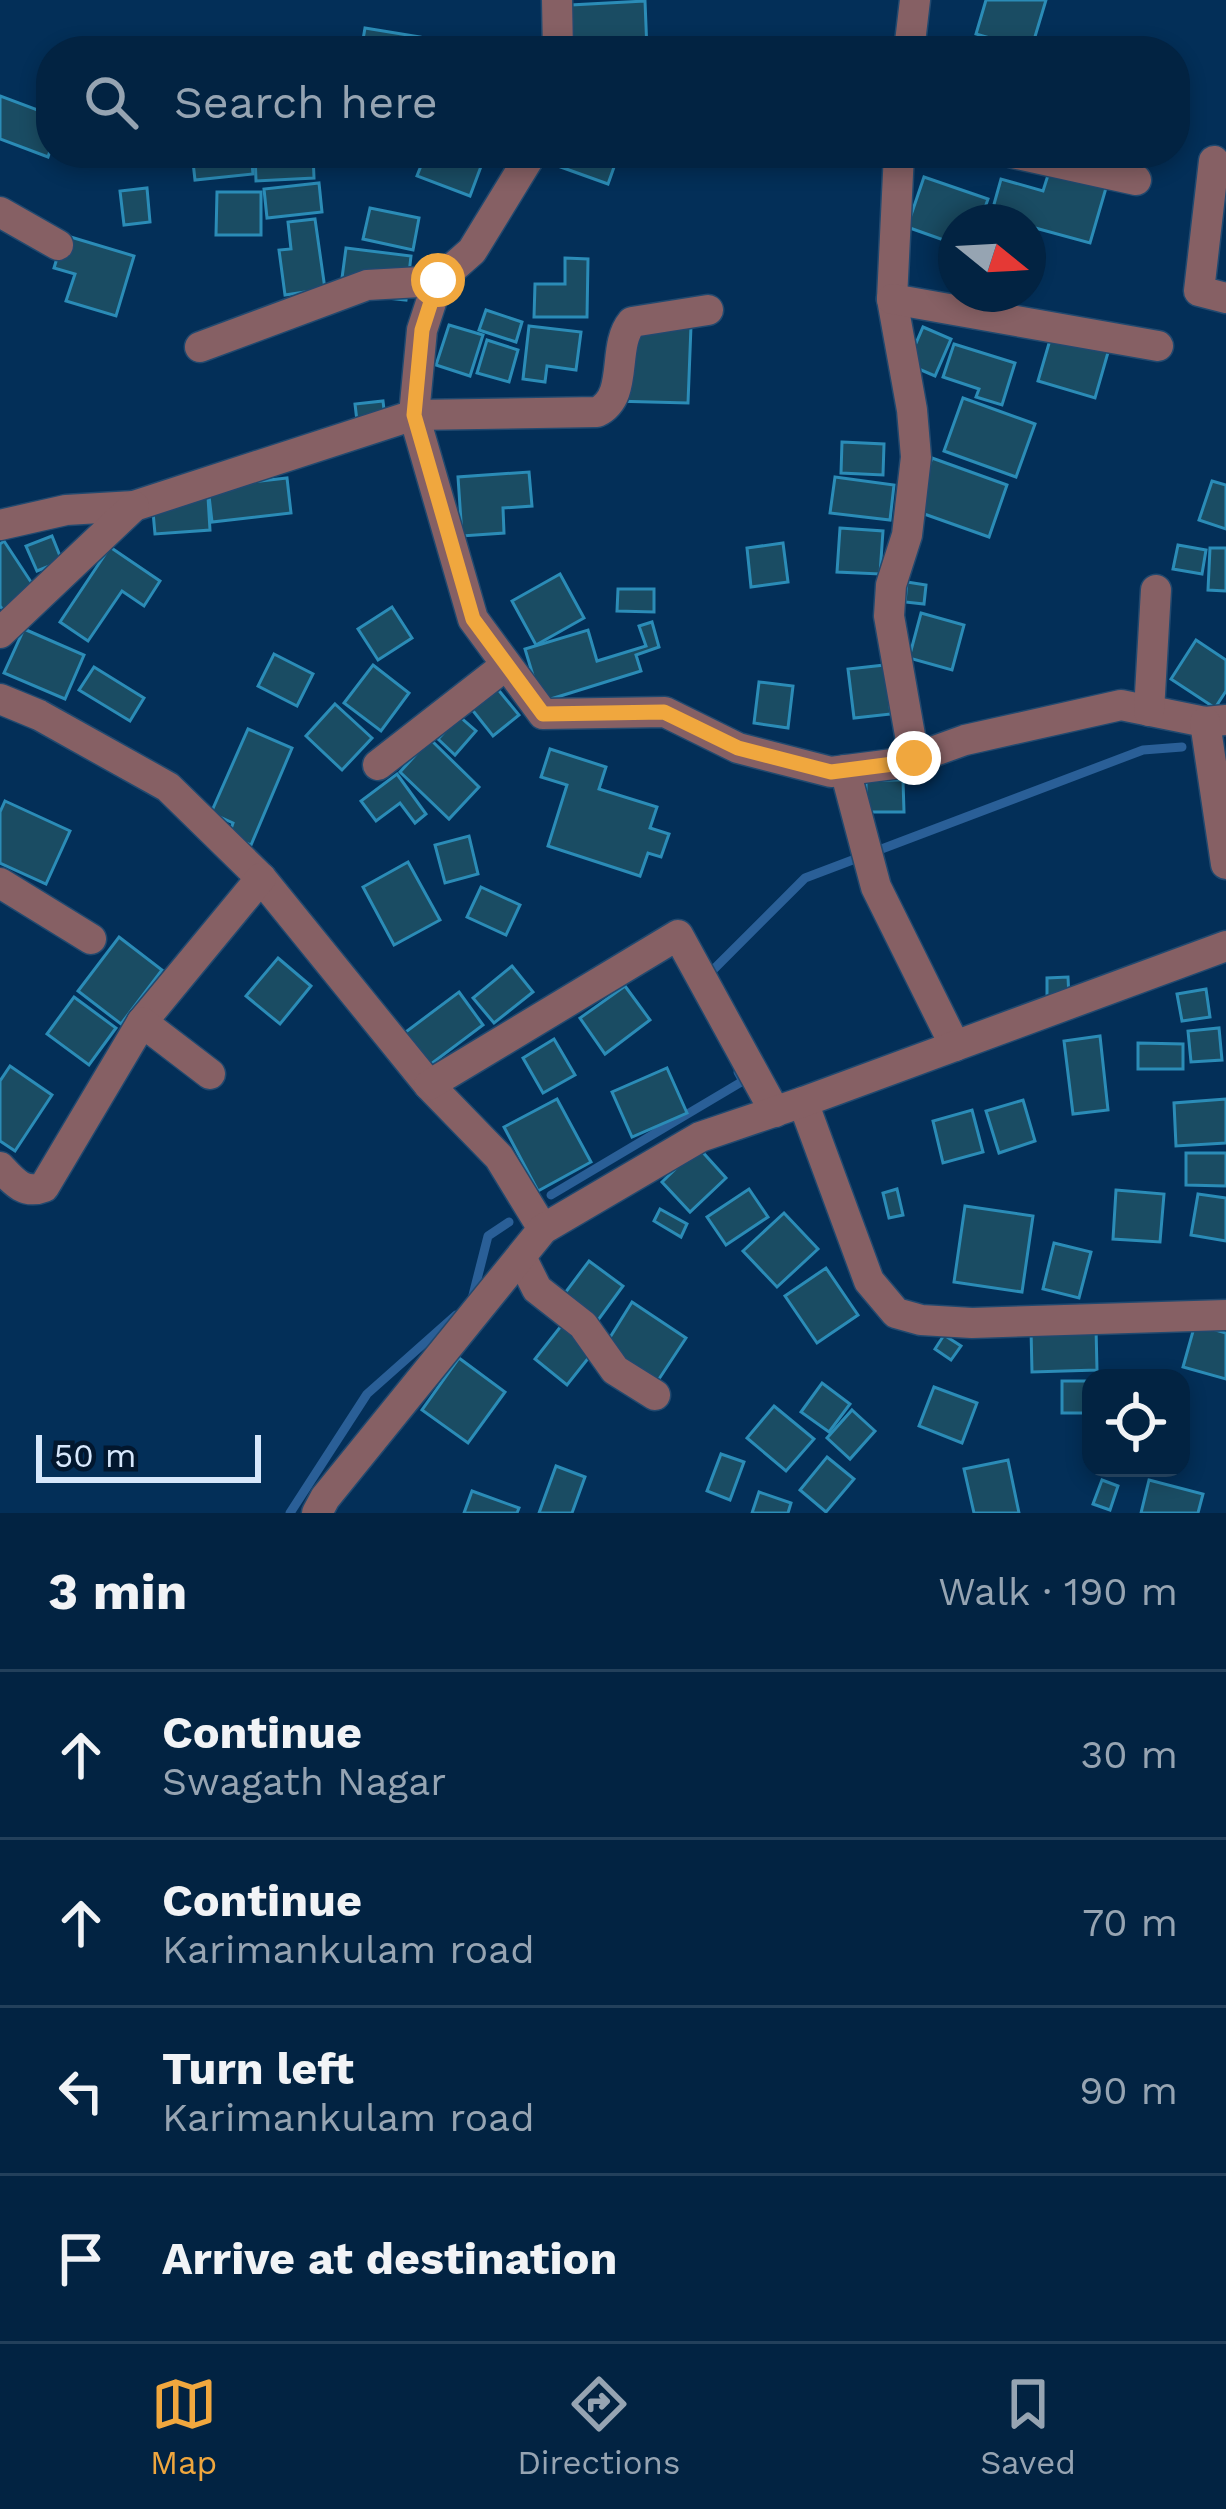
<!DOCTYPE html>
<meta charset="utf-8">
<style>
:root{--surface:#022342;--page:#0c2b49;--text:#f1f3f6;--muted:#96a4b2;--line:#23405b;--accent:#f0a73e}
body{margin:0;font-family:"Work Sans",sans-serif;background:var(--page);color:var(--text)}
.controls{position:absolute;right:36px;bottom:36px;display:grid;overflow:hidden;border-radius:24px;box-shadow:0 6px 18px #0003}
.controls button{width:108px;height:108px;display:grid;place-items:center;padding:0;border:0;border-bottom:3px solid var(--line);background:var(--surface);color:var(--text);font:60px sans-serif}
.compass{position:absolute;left:938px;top:204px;width:108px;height:108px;border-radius:50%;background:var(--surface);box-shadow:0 6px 18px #0003;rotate:108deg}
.scale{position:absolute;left:36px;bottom:30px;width:225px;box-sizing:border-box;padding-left:12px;border:6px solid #d6e7fb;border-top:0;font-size:33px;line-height:42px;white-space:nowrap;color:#d6e7fb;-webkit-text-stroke:9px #02172e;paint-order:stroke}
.stop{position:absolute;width:36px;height:36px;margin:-27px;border:9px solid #f0a73e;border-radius:50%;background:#fff}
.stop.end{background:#f0a73e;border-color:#fff;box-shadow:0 3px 12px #0008}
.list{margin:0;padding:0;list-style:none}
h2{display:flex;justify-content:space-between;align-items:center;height:156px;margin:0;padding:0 48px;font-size:51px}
h2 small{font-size:39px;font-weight:400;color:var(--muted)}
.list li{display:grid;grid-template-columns:78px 1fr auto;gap:36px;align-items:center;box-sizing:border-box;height:168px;padding:0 48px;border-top:3px solid var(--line)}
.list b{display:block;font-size:45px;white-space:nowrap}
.list p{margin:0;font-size:39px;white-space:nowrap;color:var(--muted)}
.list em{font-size:39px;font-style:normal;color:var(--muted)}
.icon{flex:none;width:66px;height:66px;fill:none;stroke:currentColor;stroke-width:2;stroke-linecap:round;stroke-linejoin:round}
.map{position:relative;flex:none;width:1226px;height:1513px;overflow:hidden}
.search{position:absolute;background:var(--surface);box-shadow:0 6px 18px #0003;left:36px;right:36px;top:36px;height:132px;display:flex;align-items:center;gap:30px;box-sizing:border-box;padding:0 42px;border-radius:48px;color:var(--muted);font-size:45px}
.sheet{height:828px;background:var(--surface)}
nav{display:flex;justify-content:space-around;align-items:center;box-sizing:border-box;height:168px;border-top:3px solid var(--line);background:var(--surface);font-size:33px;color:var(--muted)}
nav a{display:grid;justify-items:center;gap:6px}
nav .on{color:var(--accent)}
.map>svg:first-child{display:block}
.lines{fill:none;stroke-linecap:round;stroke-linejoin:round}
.stream{stroke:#2a5f97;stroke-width:9}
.building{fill:#1a4c63;stroke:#2b8cb7;stroke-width:3}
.minor-casing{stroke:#21496f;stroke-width:33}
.minor{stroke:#866064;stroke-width:30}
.route{stroke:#f0a73e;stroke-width:15}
</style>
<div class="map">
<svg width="1226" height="1513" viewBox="0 0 1226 1513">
<rect width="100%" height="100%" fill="#032f58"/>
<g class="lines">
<g class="stream">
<polyline points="706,977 805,878 1143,750 1182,747"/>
<polyline points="551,1195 743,1081 738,1072"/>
<polyline points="472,1299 488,1236 509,1222"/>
<polyline points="290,1513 367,1394 456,1315"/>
</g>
</g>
<g class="building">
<polygon points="986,0 1046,0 1031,50 976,34"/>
<polygon points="645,1 647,51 573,51 571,5"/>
<polygon points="365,28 420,37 418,51 361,51"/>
<polygon points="0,96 51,115 51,148 48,157 0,139"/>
<polygon points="192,153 251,153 253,174 195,180"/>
<polygon points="255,153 313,153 314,178 256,181"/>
<polygon points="426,153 486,153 470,196 417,176"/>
<polygon points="547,153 619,153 608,184 544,161"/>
<polygon points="1049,172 1106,188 1090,243 1028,226 1028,222 1015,222 991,215 1001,179 1043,191"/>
<polygon points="924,177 988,199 980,222 956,222 952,243 907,227"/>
<polygon points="319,183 322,212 267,218 264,189"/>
<polygon points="147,188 150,222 124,225 120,191"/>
<polygon points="217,192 261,192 261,235 216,235"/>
<polygon points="370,208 419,218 413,250 363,239"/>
<polygon points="315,219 325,289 285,295 279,250 291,249 288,222"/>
<polygon points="64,235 134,256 116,316 66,301 75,274 54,268"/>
<polygon points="346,248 411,256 406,300 340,293"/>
<polygon points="565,258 588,259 587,317 534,317 535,284 565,284"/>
<polygon points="486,310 522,322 516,342 479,330"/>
<polygon points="616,324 691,326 688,403 613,401"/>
<polygon points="449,325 483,335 470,376 436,365"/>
<polygon points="529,326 581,332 576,370 547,366 545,382 523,379"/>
<polygon points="923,327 951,339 935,376 907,364"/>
<polygon points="1052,333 1109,349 1095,398 1038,381"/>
<polygon points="487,340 518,350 509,382 477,373"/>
<polygon points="954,344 1015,363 1002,405 976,397 979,389 943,377"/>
<polygon points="963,398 1035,424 1016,477 944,451"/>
<polygon points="383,401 385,418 357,421 355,404"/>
<polygon points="842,442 884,444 883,475 841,473"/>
<polygon points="932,458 1007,485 989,537 913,510"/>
<polygon points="529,472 532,506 503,508 504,533 462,536 458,477"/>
<polygon points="835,477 894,485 890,520 830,513"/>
<polygon points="287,478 291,513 212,522 208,487"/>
<polygon points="1212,481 1226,485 1226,529 1199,520"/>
<polygon points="208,497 210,530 155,534 152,501"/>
<polygon points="840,528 883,531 880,574 837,572"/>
<polygon points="52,536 62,561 37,571 26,546"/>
<polygon points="4,541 35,588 3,610 0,606 0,544"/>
<polygon points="783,543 788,582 751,587 747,548"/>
<polygon points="1178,545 1206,550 1202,574 1173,569"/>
<polygon points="110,547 160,581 144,606 122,591 88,641 60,622"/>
<polygon points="1210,548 1226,548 1226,591 1208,590"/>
<polygon points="560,574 584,618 536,645 512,601"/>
<polygon points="907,582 926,585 924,604 905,602"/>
<polygon points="618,589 654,589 654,612 617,611"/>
<polygon points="392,607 412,638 378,660 358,629"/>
<polygon points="921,613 964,625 952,670 909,658"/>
<polygon points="652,622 659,647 636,655 641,671 541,702 525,649 588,630 597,661 646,646 639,626"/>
<polygon points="24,629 84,655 65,699 4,673"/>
<polygon points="1196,640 1226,660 1226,691 1215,708 1171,679"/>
<polygon points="274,654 313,674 297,706 258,686"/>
<polygon points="373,665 409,693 381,731 344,703"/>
<polygon points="885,665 891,714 854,718 848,669"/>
<polygon points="94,667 144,698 130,721 79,690"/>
<polygon points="759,682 793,686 788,728 754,723"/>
<polygon points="496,687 519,715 493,736 470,707"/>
<polygon points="335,704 372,738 342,770 306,736"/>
<polygon points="459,716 476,731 455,755 438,739"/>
<polygon points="248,729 292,748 251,845 229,835 233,823 211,813"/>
<polygon points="430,739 479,787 449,819 400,772"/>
<polygon points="550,749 606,767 599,789 657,807 650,828 669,834 661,857 648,853 640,876 548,846 567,785 541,777"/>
<polygon points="397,774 426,814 415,823 400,803 376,821 361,801"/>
<polygon points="866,780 903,780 904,812 866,812"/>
<polygon points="5,801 70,831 46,884 0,863 0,812"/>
<polygon points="469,836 478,874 445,883 435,845"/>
<polygon points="408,862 440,920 394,945 363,887"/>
<polygon points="481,887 520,905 506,935 467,917"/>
<polygon points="119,937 162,970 121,1024 78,991"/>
<polygon points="278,958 311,986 280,1024 246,996"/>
<polygon points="512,966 533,992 494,1023 473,998"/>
<polygon points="1068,977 1069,998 1047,999 1047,978"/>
<polygon points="625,986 650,1020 605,1054 580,1018"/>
<polygon points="1206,989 1210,1017 1182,1021 1177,994"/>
<polygon points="459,992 483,1025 427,1067 403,1034"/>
<polygon points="74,997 116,1028 89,1065 47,1034"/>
<polygon points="1219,1028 1222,1060 1191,1062 1188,1031"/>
<polygon points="1100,1036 1108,1110 1073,1114 1064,1041"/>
<polygon points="554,1039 575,1075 543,1093 523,1058"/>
<polygon points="1138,1043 1183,1044 1183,1069 1138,1069"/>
<polygon points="10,1066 52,1095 15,1151 0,1141 0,1081"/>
<polygon points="667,1068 687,1113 632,1137 612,1092"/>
<polygon points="557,1099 591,1162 538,1191 504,1127"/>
<polygon points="1226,1099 1226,1143 1176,1146 1174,1103"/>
<polygon points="1023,1100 1035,1141 999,1153 986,1111"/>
<polygon points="972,1110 983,1152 943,1163 933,1121"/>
<polygon points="698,1147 726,1178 690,1212 662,1182"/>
<polygon points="1186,1153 1226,1153 1226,1186 1186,1185"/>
<polygon points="749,1189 768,1217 726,1245 707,1217"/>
<polygon points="897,1189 903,1215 889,1218 883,1193"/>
<polygon points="1116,1190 1164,1194 1160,1242 1113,1239"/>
<polygon points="1198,1194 1226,1198 1226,1241 1191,1235"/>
<polygon points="965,1206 1033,1216 1022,1292 954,1282"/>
<polygon points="660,1209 687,1224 681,1237 654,1221"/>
<polygon points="784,1213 818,1249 777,1287 743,1251"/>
<polygon points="1054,1243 1091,1252 1079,1298 1043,1289"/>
<polygon points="589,1261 623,1286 596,1323 562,1297"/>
<polygon points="826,1268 858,1315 817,1343 785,1296"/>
<polygon points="632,1302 686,1338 657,1382 604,1347"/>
<polygon points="1195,1324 1226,1333 1226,1379 1183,1367"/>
<polygon points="561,1326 594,1351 567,1385 535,1359"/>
<polygon points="1096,1327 1097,1370 1032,1372 1031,1329"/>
<polygon points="944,1335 961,1346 951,1360 935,1349"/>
<polygon points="459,1358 505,1392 468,1443 422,1410"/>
<rect x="1062" y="1381" width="29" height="32"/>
<polygon points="822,1383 850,1404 829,1432 801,1412"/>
<polygon points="934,1387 977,1403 962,1443 919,1426"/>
<polygon points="774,1406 814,1439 786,1471 747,1438"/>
<polygon points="852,1410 875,1431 850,1459 827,1438"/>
<polygon points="721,1454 744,1462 730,1500 707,1491"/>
<polygon points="827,1457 854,1479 826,1512 800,1490"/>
<polygon points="1008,1460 1019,1513 974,1513 964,1469"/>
<polygon points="556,1466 585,1477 572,1513 539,1513"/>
<polygon points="1102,1480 1118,1486 1110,1510 1093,1504"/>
<polygon points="1149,1480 1203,1494 1198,1513 1141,1513"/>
<polygon points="472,1491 519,1508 517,1513 464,1513"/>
<polygon points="759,1492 791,1503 788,1513 752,1513"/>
</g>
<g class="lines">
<defs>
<g id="minor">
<polyline points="557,0 558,51"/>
<polyline points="909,51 915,0"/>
<polyline points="899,153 892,299 912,410 916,457 907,535 891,585 889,616 914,758"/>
<polyline points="1013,153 1136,180"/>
<polyline points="1214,161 1199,291 1226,298"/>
<polyline points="0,212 58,245"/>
<polyline points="892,299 1158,346"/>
<path d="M708,310l-76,12c-21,25 -2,74 -35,90l-183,3 59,204 70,95 122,-2 73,36 93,24 70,-9 64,-23 156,-35 84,17 21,-2"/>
<polyline points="200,347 367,285 438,281"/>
<polyline points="0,525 66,510 134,506 414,415 422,330 438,281 472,251 532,153"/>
<polyline points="0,633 134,506"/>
<polyline points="0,699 39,715 168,787 261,878 429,1085 499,1157 543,1229"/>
<polyline points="1149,711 1156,590"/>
<polyline points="1205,722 1226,864"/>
<polyline points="378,765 505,666"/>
<polyline points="845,770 876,887 955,1046"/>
<polyline points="0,883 91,939"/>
<polyline points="142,1022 261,878"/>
<polyline points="429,1085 678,935 775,1112"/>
<polyline points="803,1102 869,1281 896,1313 921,1320 972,1323 1226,1315"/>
<path d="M0,1167c13,14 24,28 44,20l98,-165 68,52"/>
<polyline points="521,1257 537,1289 583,1325 615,1370 655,1395"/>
<polyline points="317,1513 325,1498 543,1229 700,1137 803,1102 1226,946"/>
</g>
</defs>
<use href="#minor" class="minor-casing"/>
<use href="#minor" class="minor"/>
</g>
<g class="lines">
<polyline class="route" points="438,280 422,330 414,415 473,619 543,714 664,712 738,748 831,772 901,763 914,758"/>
</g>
</svg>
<div class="controls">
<button><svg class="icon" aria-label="locate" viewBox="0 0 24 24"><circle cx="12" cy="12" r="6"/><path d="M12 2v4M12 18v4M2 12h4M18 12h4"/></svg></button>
</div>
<svg class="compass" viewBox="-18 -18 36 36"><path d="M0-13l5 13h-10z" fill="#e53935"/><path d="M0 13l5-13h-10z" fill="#96a4b2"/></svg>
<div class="scale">50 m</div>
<div class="stop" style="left:438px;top:280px"></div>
<div class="stop end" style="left:914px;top:758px"></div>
<div class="search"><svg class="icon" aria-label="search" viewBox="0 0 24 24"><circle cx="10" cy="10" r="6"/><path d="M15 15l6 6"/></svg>Search here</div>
</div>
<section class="sheet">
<h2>3 min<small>Walk · 190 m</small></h2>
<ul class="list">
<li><svg class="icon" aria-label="ahead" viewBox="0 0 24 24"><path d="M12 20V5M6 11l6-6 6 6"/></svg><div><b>Continue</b><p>Swagath Nagar</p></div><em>30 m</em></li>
<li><svg class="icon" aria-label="ahead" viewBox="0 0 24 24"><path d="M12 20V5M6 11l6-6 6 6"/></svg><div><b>Continue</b><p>Karimankulam road</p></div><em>70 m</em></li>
<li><svg class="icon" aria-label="left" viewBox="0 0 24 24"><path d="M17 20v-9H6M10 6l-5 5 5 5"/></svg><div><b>Turn left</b><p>Karimankulam road</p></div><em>90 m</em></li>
<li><svg class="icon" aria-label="arrive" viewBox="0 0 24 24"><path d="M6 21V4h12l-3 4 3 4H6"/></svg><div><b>Arrive at destination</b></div></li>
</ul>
</section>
<nav>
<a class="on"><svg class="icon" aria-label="map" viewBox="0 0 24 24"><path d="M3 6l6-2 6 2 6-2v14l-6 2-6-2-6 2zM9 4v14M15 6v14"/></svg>Map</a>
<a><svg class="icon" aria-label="directions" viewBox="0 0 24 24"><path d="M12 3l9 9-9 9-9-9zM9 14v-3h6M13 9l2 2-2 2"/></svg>Directions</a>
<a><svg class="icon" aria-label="saved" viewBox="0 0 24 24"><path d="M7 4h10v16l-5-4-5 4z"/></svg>Saved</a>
</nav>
